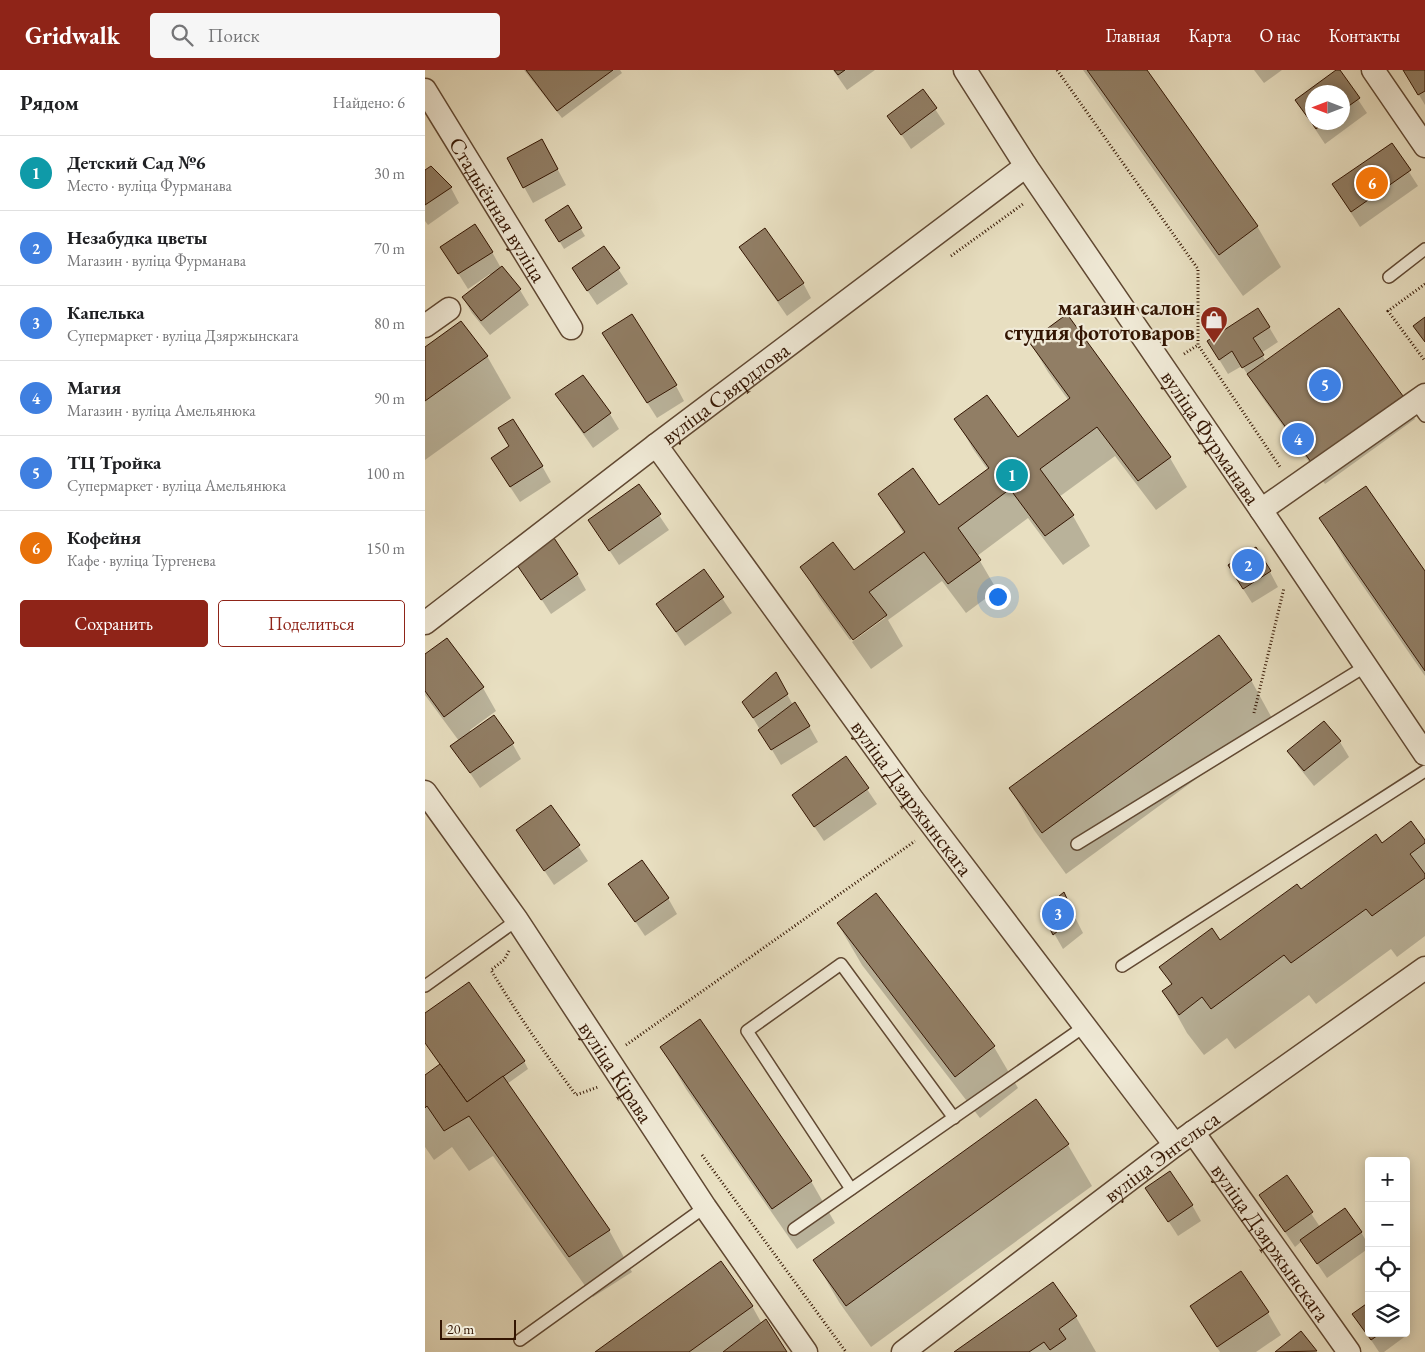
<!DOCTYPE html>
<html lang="ru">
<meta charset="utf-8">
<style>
:root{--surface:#fff;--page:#f6f6f6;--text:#202124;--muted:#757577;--line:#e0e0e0;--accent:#8f2418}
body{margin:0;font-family:"EB Garamond",serif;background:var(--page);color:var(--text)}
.controls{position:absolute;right:15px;bottom:15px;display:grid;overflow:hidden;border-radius:5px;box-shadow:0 2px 12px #0003}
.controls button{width:45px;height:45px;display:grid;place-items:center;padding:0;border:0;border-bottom:1px solid var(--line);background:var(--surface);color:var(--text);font:25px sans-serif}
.compass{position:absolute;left:880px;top:15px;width:45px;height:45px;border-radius:50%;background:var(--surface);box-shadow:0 2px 12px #0003;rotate:270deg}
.scale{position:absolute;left:15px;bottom:12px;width:76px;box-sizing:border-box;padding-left:5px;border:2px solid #331502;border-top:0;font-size:14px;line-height:18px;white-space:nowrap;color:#331502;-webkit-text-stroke:4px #f0ead7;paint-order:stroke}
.you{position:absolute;left:572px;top:526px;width:18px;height:18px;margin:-12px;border:4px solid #fff;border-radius:50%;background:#1a73e8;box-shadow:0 0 0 8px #1a73e833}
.badge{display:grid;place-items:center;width:32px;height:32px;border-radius:50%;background:var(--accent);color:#fff;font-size:16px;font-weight:700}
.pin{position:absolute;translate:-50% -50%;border:2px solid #fff;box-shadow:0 1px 5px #0006}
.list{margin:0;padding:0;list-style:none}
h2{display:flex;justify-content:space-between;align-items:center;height:65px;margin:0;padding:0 20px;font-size:21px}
h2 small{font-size:16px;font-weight:400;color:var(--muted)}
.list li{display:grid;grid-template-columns:32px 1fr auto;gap:15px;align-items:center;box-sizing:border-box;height:75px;padding:0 20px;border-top:1px solid var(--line)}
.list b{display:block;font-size:19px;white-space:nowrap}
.list p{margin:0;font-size:16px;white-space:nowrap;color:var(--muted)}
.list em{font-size:16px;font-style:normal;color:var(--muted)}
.actions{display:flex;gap:10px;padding:15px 20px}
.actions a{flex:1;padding:11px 0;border:1px solid var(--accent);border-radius:5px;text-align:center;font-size:18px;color:var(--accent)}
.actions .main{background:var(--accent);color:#fff}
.icon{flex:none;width:28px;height:28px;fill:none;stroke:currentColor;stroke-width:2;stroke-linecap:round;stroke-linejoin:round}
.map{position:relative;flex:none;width:1000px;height:1282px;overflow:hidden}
header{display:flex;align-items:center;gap:30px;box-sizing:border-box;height:70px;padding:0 25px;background:var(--accent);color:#fff}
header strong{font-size:24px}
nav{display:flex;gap:28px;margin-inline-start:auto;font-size:18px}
.search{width:350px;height:45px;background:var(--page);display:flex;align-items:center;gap:12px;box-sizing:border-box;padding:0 18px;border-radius:5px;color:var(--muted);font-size:19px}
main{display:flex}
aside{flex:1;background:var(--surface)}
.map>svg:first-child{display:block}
.shadow{fill:#0003;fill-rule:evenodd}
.building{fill:#917e65;stroke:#331502}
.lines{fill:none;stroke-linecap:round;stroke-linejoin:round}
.lane-casing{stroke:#604832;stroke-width:14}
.street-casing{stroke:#604832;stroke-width:25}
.path{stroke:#331502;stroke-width:3;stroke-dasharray:1 2.5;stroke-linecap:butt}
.lane{stroke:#f0ead7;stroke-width:11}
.street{stroke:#f0ead7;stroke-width:22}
.labels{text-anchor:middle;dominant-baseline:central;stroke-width:4.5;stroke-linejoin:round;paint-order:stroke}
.street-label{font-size:22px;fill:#331502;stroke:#f0ead7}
.poi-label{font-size:22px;font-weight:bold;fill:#331502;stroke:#f0ead7;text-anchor:end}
</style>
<header>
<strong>Gridwalk</strong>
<div class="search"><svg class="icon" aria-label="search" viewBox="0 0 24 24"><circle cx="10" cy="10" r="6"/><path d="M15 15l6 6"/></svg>Поиск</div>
<nav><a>Главная</a><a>Карта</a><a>О нас</a><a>Контакты</a></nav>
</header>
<main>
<aside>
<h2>Рядом<small>Найдено: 6</small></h2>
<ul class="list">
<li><span class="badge" style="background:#0f9aa8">1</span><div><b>Детский Сад №6</b><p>Место · вуліца Фурманава</p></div><em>30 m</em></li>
<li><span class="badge" style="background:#3f7fe0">2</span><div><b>Незабудка цветы</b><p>Магазин · вуліца Фурманава</p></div><em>70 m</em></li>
<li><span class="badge" style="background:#3f7fe0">3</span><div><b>Капелька</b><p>Супермаркет · вуліца Дзяржынскага</p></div><em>80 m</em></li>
<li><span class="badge" style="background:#3f7fe0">4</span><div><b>Магия</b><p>Магазин · вуліца Амельянюка</p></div><em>90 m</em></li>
<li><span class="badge" style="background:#3f7fe0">5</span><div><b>ТЦ Тройка</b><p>Супермаркет · вуліца Амельянюка</p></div><em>100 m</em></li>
<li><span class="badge" style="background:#e8710a">6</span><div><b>Кофейня</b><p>Кафе · вуліца Тургенева</p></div><em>150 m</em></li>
</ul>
<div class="actions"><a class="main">Сохранить</a><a>Поделиться</a></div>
</aside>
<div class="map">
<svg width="1000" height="1282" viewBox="0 0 1000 1282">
<rect width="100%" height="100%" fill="#e8dfc1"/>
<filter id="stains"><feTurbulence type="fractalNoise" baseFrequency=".004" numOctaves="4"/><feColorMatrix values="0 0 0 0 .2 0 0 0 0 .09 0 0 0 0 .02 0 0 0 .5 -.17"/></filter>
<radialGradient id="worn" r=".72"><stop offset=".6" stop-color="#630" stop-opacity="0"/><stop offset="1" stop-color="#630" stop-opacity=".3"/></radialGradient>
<g class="shadow">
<polygon points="99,0 195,0 197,3 137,48"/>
<polygon points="408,0 450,0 422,20"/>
<polygon points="658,0 721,0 832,156 856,197 818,226"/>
<polygon points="829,0 857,0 839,13"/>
<path d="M913,0l29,43 -42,31 -29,-44zM888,22h30v30h-30z"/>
<polygon points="979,0 1000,0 1000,35"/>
<polygon points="498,21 520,54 486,79 464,46"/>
<polygon points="966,74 993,116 935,157 908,115"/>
<polygon points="125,85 141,115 108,133 83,88"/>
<polygon points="6,98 26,118 34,133 3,155 0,151 0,102"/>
<polygon points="143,137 160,166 139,179 122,150"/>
<polygon points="179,177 203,214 172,235 148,199"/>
<polygon points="316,177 378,213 386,228 362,246 325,192"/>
<polygon points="67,182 76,198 95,220 104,235 65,265 47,243 38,228 66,206 65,204 43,219 26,192"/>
<polygon points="641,245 745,388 762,417 731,440 690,386 634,427 648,446 665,476 638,495 603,448 552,486 572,520 541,543 517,511 463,550 478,576 446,599 427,572 460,548 460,545 425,570 394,527 377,497 428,502 479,464 454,424 514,436 563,400 548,379 531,349 592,368 644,331 623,302 605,272"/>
<polygon points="844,257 853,272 836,283 841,292 977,326 990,349 900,414 837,327 817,296 803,304 792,286"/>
<polygon points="0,278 62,286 86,328 0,390"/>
<polygon points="188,279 251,316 259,331 232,348"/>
<polygon points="157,306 185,344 194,359 168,378 141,340 132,324"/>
<polygon points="117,396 126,412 95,432 76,403"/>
<polygon points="214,416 244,460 194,495 165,451"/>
<polygon points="896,448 1000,503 1000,606 920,490"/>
<polygon points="94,495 152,504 161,520 126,544"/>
<polygon points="279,501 307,543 260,576 232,534"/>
<polygon points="845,502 853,517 827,533 813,511"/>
<polygon points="21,569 58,618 71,641 45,660 46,662 87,673 96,689 55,718 27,676 34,671 0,625 0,586"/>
<polygon points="826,610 849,652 641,804 609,760 585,718"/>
<polygon points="359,619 368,635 384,656 393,672 356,695 328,648"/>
<polygon points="899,652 915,672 924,687 889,716 873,696 864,681"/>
<polygon points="421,688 452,734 399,771 368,725"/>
<polygon points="126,736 163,791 129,815 92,760"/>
<polygon points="1000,772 1000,866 972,887 966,879 891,934 884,925 810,979 802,968 779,985 762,963 739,922 747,916 736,897 795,872 875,821 957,774"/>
<polygon points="185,814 243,828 252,844 220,866"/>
<polygon points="638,824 658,863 638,879 617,842"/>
<polygon points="413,854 569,977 593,1018 555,1048 437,895"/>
<polygon points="0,945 99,991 103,999 82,1014 184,1160 207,1202 168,1227 68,1086 44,1101 27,1077 9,1090 0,1077 0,1006 16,995 0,972"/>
<polygon points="237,978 386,1111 410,1153 372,1179 261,1019"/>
<polygon points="643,1075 667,1116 446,1277 414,1232 390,1191"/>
<polygon points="862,1107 895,1157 936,1162 944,1176 944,1178 902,1208 877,1171 870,1177 835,1125"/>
<polygon points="722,1118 767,1135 776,1151 753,1166"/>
<polygon points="628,1214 651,1247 671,1282 531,1282"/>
<polygon points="327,1236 337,1254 360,1282 172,1282"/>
<polygon points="766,1237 843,1243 856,1265 831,1282 795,1282"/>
<polygon points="929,1244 944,1263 981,1263 982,1265 959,1282 954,1282"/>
<polygon points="876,1263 891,1282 852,1282"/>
</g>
<g class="building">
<polygon points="101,0 188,0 132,41"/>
<polygon points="409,0 420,0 413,5"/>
<polygon points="662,0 722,0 833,156 794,185"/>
<polygon points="911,0 915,0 935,28 918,40 918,22 888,22 888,52 900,52 891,59 870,30"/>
<polygon points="978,0 1000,0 1000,21 993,25"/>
<polygon points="498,19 512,38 476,65 462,46"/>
<polygon points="117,69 133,99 98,118 82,88"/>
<polygon points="967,73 986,100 926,142 907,114"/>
<polygon points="6,96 27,117 0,135 0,100"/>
<polygon points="143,135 157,158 134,172 120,150"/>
<polygon points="50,154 68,182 33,204 15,177"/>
<polygon points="340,158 379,213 353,231 314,177"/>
<polygon points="179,176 195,198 162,221 147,198"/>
<polygon points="77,196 96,219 56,251 37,227"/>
<polygon points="833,238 845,257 828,268 839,285 817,298 807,281 794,290 782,271"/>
<polygon points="914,238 978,326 886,392 822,304"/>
<polygon points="207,244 252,315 222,333 177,263"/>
<polygon points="642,244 746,387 713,411 672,357 615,399 649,445 620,466 585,419 533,458 556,490 523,514 499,482 444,522 462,545 428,570 375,497 408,472 429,500 480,462 453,424 488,398 514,435 564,398 529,349 562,325 593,367 645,328 604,272"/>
<polygon points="1000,247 1000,272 988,256"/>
<polygon points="36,251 63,286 0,331 0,277"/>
<polygon points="158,305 186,343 159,363 130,324"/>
<polygon points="88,349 118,396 85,417 66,388 84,376 73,358"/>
<polygon points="214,414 236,444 184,481 163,450"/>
<polygon points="941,416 1000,501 1000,601 894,448"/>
<polygon points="129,468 153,504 116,530 92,495"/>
<polygon points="831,477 846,501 818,519 803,495"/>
<polygon points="279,499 299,527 251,562 231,534"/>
<polygon points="794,565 827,610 617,763 584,718"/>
<polygon points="22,568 59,617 19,647 0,621 0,584"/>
<polygon points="351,602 363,624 328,648 317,632"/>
<polygon points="370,632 385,656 346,680 333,660"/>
<polygon points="69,645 89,673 45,703 25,676"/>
<polygon points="899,651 916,671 879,701 862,681"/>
<polygon points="421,686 444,718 389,757 367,725"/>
<polygon points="126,735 155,775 119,801 91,760"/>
<polygon points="986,751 1000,770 1000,773 985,784 1000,804 1000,808 947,846 941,839 866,893 859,885 786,939 777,927 754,945 737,921 747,914 734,897 787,858 795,870 872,814 876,819 951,764 957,773"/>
<polygon points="217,790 244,828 210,852 183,814"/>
<polygon points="639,822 650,847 628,865 616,841"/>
<polygon points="451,823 570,976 530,1007 412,853"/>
<polygon points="44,912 100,991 42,1032 0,973 0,943"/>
<polygon points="275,949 387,1111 347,1139 235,977"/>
<polygon points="15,994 42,1032 78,1006 185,1160 144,1187 44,1046 19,1061 2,1036 0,1038 0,1005"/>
<polygon points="611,1029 644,1074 421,1236 388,1190"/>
<polygon points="745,1101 768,1135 743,1152 720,1118"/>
<polygon points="862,1105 888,1142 860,1162 834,1125"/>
<polygon points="920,1138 937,1162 892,1194 875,1170"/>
<polygon points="296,1191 328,1236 264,1282 170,1282"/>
<polygon points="816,1201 844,1242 792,1277 765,1236"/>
<polygon points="628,1212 652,1246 634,1259 641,1269 625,1280 619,1272 604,1282 529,1282"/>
<polygon points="944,1232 944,1263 956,1263 946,1270 927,1244"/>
<polygon points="341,1249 362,1282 298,1282"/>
<polygon points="876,1261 892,1281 850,1282"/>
</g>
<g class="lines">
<defs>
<g id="lane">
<polyline points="964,207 1000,179"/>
<polyline points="990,332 1000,346"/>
<polyline points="652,774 941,596"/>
<polyline points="697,896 1000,701"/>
<polyline points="0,916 92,850"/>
<polyline points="426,1119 322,961 416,894 529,1048"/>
<polyline points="369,1159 660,956"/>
<polyline points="95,1270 280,1137"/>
</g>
<g id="street">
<path id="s1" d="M540,0l61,96 235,344 164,244"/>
<polyline points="948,0 1000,76"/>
<path id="s2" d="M0,20l146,238"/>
<polyline points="0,256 24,239"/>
<path id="s3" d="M231,375l257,355 262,345"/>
<polyline points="836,440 1000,325"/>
<path id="s4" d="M0,553l231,-178 370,-279"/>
<path id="s5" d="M0,722l92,128 188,287 101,145"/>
<path id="s6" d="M768,1062l156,220"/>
<path id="s7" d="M478,1282l272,-207 250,-177"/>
</g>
</defs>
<use href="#lane" class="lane-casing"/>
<use href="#street" class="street-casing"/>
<g class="path">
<polyline points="632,0 773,199 773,275 855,397"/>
<polyline points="526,186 598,134"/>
<polyline points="1000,214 963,241 1000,291"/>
<polyline points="759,284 773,275"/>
<polyline points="829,643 859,518"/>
<path d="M84,881l-5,9 -13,10c26,44 55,85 85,125l22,-8"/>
<polyline points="201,975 490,771"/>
<polyline points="277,1085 421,1282"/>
</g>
<use href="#lane" class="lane"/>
<use href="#street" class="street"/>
</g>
<defs>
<symbol id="shop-pin" viewBox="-11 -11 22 30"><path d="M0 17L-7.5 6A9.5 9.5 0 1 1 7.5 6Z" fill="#8f2418" stroke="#f0ead7"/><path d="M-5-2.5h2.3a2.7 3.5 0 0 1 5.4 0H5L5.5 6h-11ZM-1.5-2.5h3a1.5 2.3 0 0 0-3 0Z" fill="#fff"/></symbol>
</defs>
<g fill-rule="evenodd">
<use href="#shop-pin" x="773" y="234" width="32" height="43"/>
</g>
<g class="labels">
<g class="street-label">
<text stroke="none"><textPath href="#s2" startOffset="140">Стадыённая вуліца</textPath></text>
<text stroke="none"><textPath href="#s4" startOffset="378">вуліца Свярдлова</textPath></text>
<text stroke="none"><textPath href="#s1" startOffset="442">вуліца Фурманава</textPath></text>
<text stroke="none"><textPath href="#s3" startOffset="436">вуліца Дзяржынскага</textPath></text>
<text stroke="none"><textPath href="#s5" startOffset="339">вуліца Кірава</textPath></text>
<text stroke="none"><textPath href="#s7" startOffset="324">вуліца Энгельса</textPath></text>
<text stroke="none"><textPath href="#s6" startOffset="135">вуліца Дзяржынскага</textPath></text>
</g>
<g class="poi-label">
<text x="770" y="237">магазин салон<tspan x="770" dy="25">студия фототоваров</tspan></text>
</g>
</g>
<rect width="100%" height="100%" filter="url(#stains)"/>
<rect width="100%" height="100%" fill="url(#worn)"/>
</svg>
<div class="controls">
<button>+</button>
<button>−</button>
<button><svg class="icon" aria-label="locate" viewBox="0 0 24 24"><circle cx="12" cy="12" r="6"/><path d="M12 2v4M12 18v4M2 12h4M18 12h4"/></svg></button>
<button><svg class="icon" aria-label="layers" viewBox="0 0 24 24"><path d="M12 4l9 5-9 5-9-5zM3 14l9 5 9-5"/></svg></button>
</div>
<svg class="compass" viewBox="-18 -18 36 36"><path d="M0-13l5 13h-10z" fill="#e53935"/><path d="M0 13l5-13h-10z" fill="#757577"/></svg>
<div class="scale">20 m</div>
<div class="you"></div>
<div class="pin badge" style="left:587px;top:405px;background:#0f9aa8">1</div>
<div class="pin badge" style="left:823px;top:495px;background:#3f7fe0">2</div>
<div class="pin badge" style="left:633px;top:844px;background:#3f7fe0">3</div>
<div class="pin badge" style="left:873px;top:369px;background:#3f7fe0">4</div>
<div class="pin badge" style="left:900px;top:315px;background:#3f7fe0">5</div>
<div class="pin badge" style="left:947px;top:113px;background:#e8710a">6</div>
</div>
</main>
